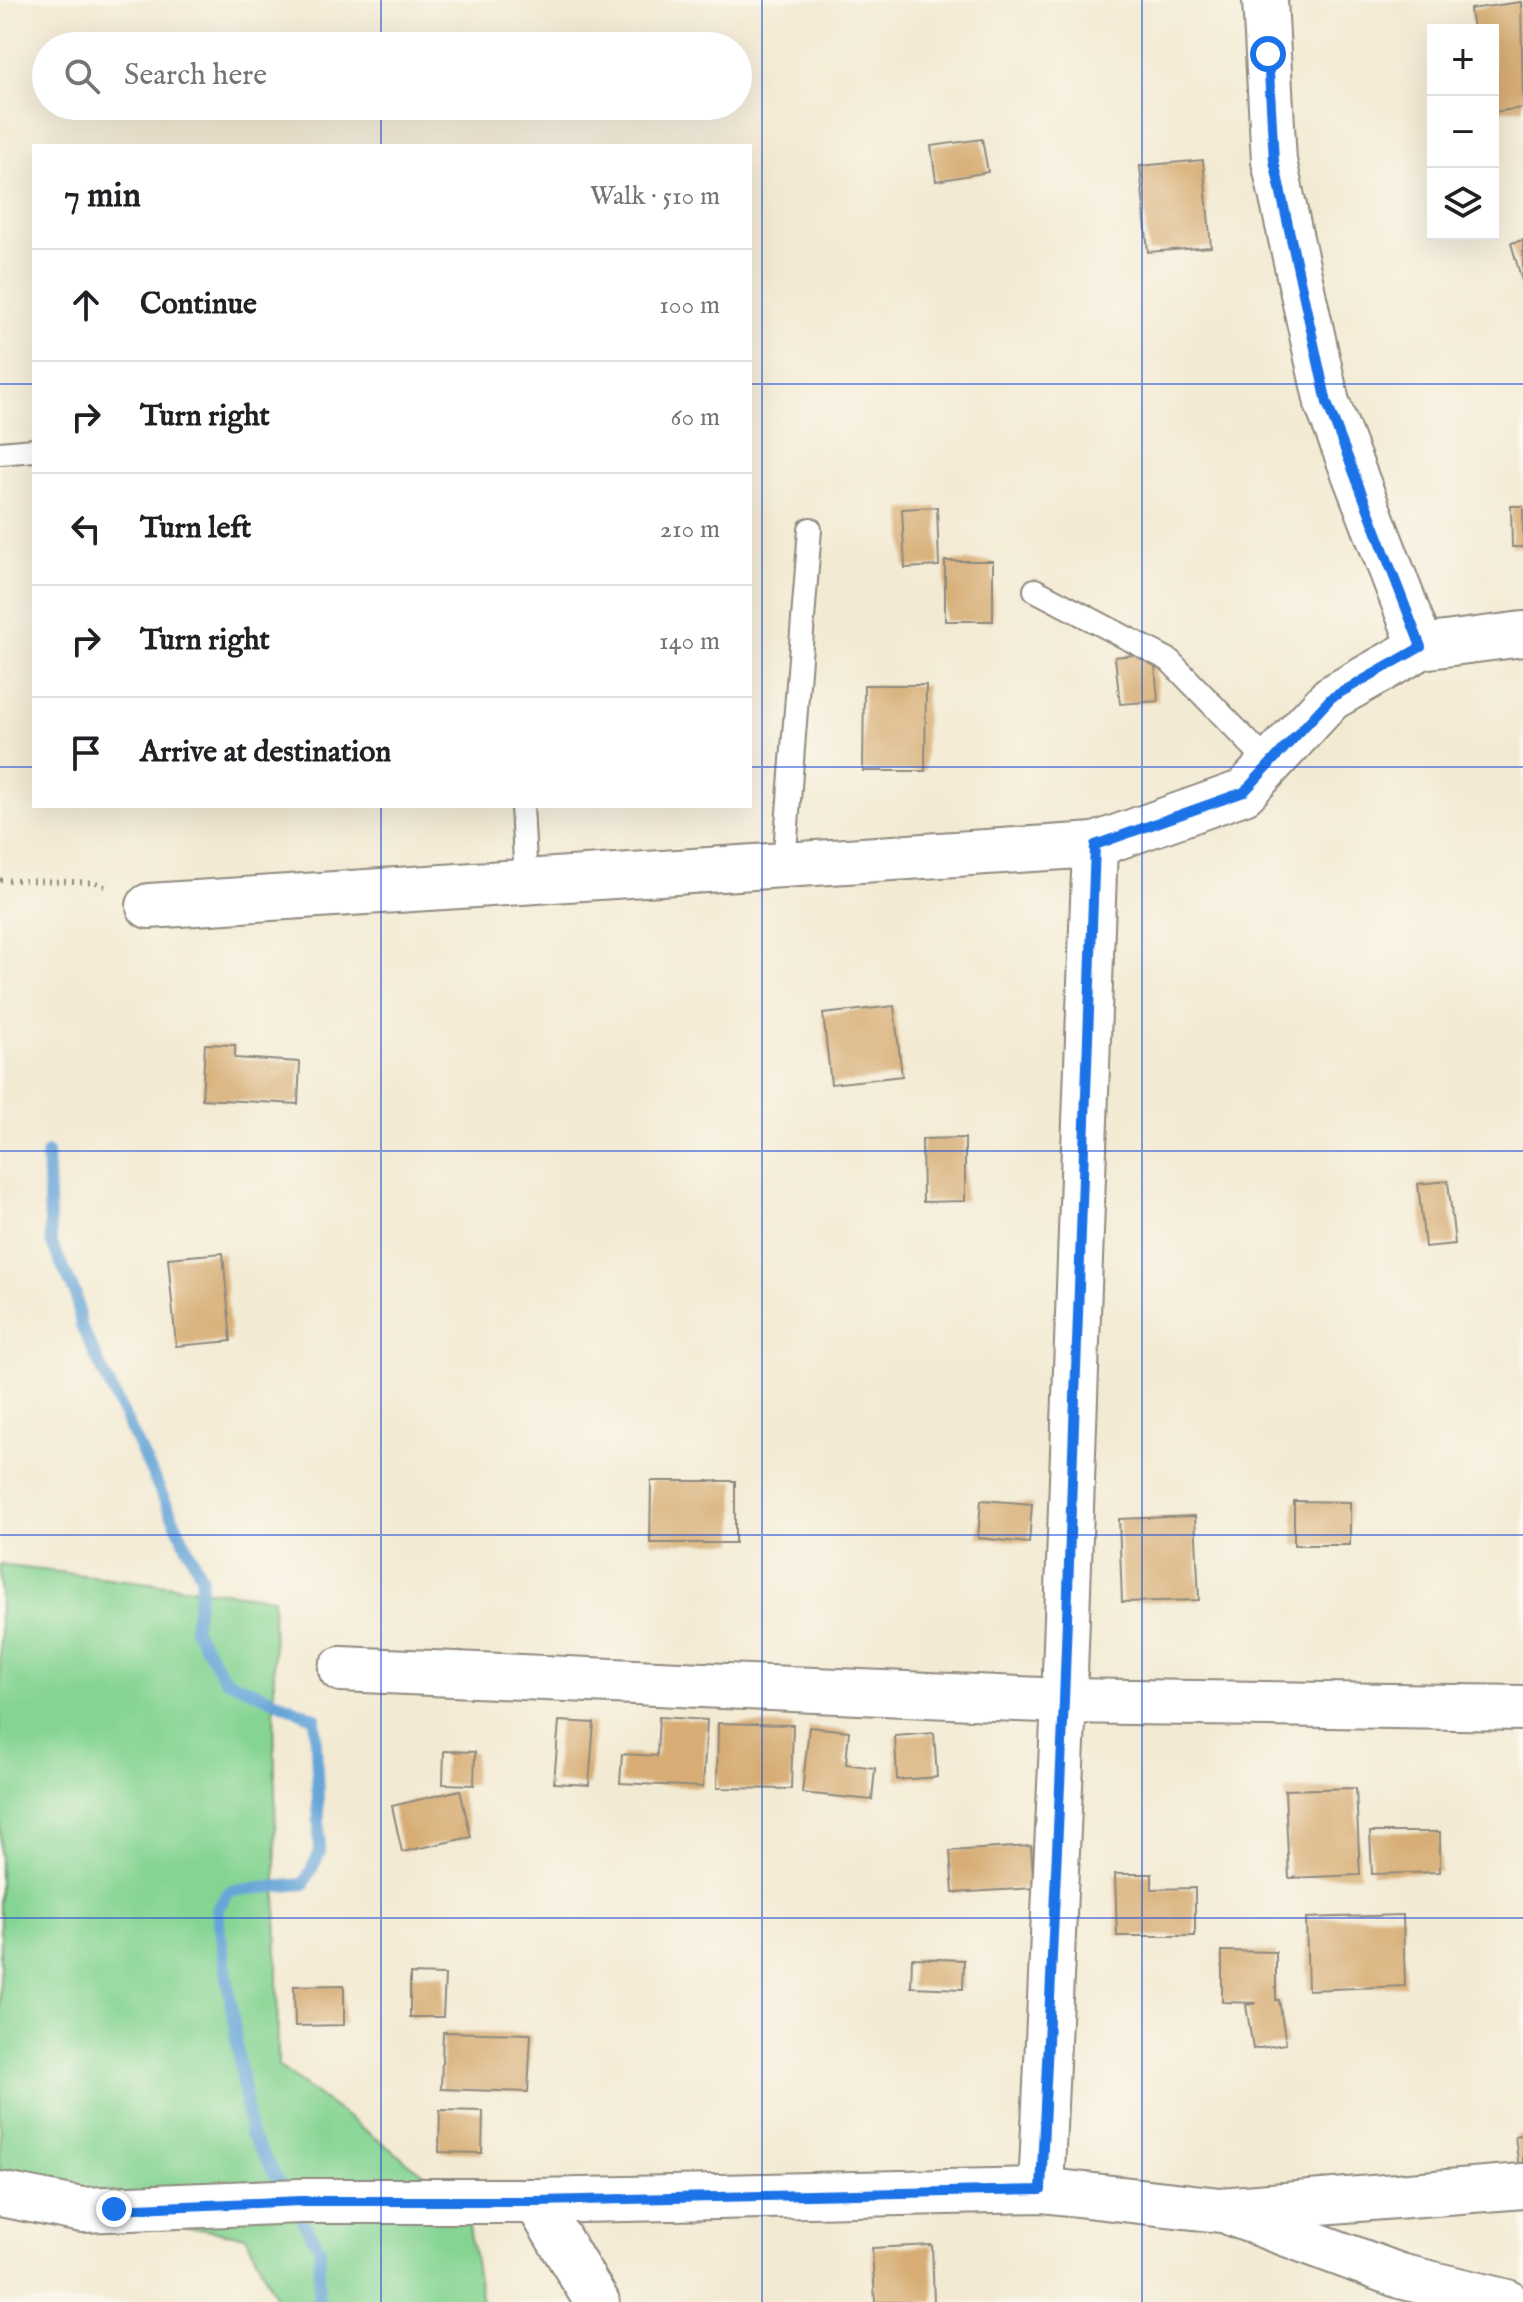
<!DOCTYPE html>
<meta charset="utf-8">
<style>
:root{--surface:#fff;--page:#f6f6f6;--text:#202124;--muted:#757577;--line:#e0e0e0}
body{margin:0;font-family:"IM FELL English",serif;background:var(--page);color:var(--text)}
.controls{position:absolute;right:24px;top:24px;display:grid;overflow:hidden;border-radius:0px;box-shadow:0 8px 32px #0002}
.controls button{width:72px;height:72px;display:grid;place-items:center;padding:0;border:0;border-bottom:2px solid var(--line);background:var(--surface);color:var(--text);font:40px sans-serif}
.stop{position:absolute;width:24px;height:24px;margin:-18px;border:6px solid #1a73e8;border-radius:50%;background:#fff}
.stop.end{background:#1a73e8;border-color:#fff;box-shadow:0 2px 8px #0008}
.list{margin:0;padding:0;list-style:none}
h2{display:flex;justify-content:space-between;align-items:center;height:104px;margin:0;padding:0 32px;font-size:34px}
h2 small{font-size:26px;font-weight:400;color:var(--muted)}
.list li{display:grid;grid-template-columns:52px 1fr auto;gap:24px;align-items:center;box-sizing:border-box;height:112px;padding:0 32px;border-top:2px solid var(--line)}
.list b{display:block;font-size:30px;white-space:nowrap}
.list em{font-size:26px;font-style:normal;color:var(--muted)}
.icon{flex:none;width:44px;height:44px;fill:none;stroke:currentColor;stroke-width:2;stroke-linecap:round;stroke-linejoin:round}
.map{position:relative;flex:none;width:1523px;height:2302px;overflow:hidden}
.search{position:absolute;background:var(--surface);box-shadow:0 8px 32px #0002;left:32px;top:32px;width:720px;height:88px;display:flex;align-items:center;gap:20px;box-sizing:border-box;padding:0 28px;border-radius:44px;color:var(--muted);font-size:30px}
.panel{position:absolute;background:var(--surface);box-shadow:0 8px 32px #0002;left:32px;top:144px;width:720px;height:664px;border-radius:0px}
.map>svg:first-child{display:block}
.green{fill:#85d493;stroke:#58805f;stroke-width:2}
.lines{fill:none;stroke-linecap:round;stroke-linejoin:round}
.stream{stroke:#66a5d8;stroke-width:12}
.building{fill:#d7ad74}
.lane-casing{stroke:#8f8a7f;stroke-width:26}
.street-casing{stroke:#8f8a7f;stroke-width:48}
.path{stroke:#8f8a7f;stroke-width:5;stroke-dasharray:2 6;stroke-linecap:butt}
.lane{stroke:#fff;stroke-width:22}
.street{stroke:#fff;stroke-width:44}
.route{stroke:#1a73e8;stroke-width:10}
.grid{fill:none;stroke:#1d4ed8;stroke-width:2;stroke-opacity:0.55}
</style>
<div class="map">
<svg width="1523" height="2302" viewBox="0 0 1523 2302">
<rect width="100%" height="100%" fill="#fbf7ec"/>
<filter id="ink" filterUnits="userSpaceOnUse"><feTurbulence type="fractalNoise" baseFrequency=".0125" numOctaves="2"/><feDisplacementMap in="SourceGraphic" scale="16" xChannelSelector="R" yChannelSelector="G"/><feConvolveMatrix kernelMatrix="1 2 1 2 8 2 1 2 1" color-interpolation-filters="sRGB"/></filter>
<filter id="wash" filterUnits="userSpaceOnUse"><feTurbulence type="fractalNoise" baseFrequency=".006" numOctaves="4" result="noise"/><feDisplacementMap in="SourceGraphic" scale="32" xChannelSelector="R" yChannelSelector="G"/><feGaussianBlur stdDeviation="1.8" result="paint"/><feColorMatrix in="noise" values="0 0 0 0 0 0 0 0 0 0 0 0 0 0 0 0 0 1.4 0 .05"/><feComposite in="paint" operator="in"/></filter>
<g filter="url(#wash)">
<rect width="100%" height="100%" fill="#f3ead3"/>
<polygon class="green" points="0,1565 273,1598 278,2066 465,2204 482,2302 278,2302 246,2236 128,2219 0,2188"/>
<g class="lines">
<g class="stream">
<polyline points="47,1153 51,1242 76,1295 81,1326 202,1578 194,1629 225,1679 315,1718 320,1852 304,1884 230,1891 217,1909 250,2133 286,2193"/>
<polyline points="298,2212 320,2249 318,2302"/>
</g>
</g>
<g id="blocks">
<g class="building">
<polygon points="1521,2 1523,108 1493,112 1493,30 1473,30 1470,9"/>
<polygon points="982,139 988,172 936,181 931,146"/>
<polygon points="1203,160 1211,247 1148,252 1140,166"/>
<polygon points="1523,240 1523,281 1522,281 1511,243"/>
<polygon points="1511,506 1523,506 1523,547 1512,547"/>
<polygon points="937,507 939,566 905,568 902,509"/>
<rect x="945" y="561" width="48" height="60"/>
<polygon points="1154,653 1158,701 1120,704 1115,657"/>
<polygon points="864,685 926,685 925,771 863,771"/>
<polygon points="894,1006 902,1076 831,1084 823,1014"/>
<polygon points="205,1044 235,1045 235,1058 300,1062 298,1104 202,1099"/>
<polygon points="965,1138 965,1201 923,1202 922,1139"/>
<polygon points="1448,1181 1455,1244 1425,1247 1418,1184"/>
<polygon points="223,1253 231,1341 176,1346 168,1258"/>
<polygon points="651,1481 735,1481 735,1543 650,1543"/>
<polygon points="981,1500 1032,1504 1029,1543 978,1538"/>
<polygon points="1294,1501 1350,1502 1350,1545 1294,1545"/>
<polygon points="1195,1516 1199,1600 1122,1602 1119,1519"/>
<polygon points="659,1717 707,1720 703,1787 620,1783 622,1754 657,1756"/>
<polygon points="559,1721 594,1723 589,1785 554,1783"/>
<polygon points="718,1723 793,1725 791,1789 717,1788"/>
<polygon points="809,1727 849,1731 846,1764 875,1768 872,1800 802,1793"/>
<polygon points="934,1733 937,1777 897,1780 895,1736"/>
<polygon points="444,1751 475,1752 474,1785 443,1784"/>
<polygon points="1356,1788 1360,1875 1289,1878 1285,1790"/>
<polygon points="460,1790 471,1837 402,1852 392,1806"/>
<polygon points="1370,1832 1440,1832 1440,1872 1372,1874"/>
<polygon points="1031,1846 1034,1888 953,1893 950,1851"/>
<polygon points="1115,1874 1152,1874 1152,1889 1195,1888 1195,1936 1117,1936"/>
<polygon points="1403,1915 1405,1986 1308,1990 1306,1918"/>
<polygon points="1222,1951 1276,1952 1276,2000 1279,2000 1286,2044 1253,2049 1246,2005 1257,2003 1222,2002"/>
<polygon points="912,1958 964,1960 963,1989 911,1987"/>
<polygon points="410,1974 445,1975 443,2017 410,2017"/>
<polygon points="344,1985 344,2025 295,2026 294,1986"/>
<polygon points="443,2032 531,2034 528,2092 441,2089"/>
<polygon points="440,2110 483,2111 482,2153 439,2152"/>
<polygon points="1523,2134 1523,2168 1519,2169 1515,2136"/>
<polygon points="932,2245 934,2302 875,2302 872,2248"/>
</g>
</g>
</g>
<g filter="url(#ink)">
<use href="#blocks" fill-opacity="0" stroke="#8f8a7f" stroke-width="2"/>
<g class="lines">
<defs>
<g id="lane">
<polyline points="0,453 34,450"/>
<polyline points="1035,590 1169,660 1270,764"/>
<polyline points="522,806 526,881"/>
<polyline points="784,864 810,529"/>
</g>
<g id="street">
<polyline points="1265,0 1274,161 1327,403 1421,647"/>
<polyline points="149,906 1095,845 1244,792 1331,698 1421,647 1523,634"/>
<polyline points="341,1669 1064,1701 1523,1708"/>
<polyline points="1041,2190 1064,1701 1095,845"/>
<polyline points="0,2194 82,2210 301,2201 536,2201 1041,2190 1220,2210 1523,2186"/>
<polyline points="536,2201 597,2302"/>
<polyline points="1233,2214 1400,2276 1507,2302"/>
</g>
</defs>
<use href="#lane" class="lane-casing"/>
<use href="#street" class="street-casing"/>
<polyline class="path" points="0,880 95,882 110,889"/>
<use href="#lane" class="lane"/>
<use href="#street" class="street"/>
</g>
</g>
<g class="lines" filter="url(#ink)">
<polyline class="route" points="114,2209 301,2201 536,2201 1041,2190 1064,1701 1095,845 1244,792 1331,698 1421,647 1327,403 1274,161 1268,54"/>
</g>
<path class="grid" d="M381,0v46M762,0v2302M1142,0v2302M381,106v40M0,384h34M750,384h773M0,767h34M750,767h773M381,806v1496M0,1151h1523M0,1535h1523M0,1918h1523"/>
</svg>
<div class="controls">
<button>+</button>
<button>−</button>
<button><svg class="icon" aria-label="layers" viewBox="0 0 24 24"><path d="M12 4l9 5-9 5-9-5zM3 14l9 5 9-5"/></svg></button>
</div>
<div class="stop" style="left:1268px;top:54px"></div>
<div class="stop end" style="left:114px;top:2209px"></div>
<div class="search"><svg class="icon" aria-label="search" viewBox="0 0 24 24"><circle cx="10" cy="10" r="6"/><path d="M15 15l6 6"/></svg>Search here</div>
<section class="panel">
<h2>7 min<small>Walk · 510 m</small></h2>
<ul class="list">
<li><svg class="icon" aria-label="ahead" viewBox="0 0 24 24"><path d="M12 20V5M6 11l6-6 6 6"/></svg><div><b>Continue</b></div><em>100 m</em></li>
<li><svg class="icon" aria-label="right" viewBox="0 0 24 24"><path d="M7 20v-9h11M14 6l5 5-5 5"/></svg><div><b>Turn right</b></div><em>60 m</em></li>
<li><svg class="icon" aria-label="left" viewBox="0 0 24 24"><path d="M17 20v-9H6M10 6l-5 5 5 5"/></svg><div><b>Turn left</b></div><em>210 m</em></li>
<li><svg class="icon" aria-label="right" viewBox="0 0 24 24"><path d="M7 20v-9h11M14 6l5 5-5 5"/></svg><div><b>Turn right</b></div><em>140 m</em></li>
<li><svg class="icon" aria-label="arrive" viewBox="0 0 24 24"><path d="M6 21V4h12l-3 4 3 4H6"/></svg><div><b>Arrive at destination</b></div></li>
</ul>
</section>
</div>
